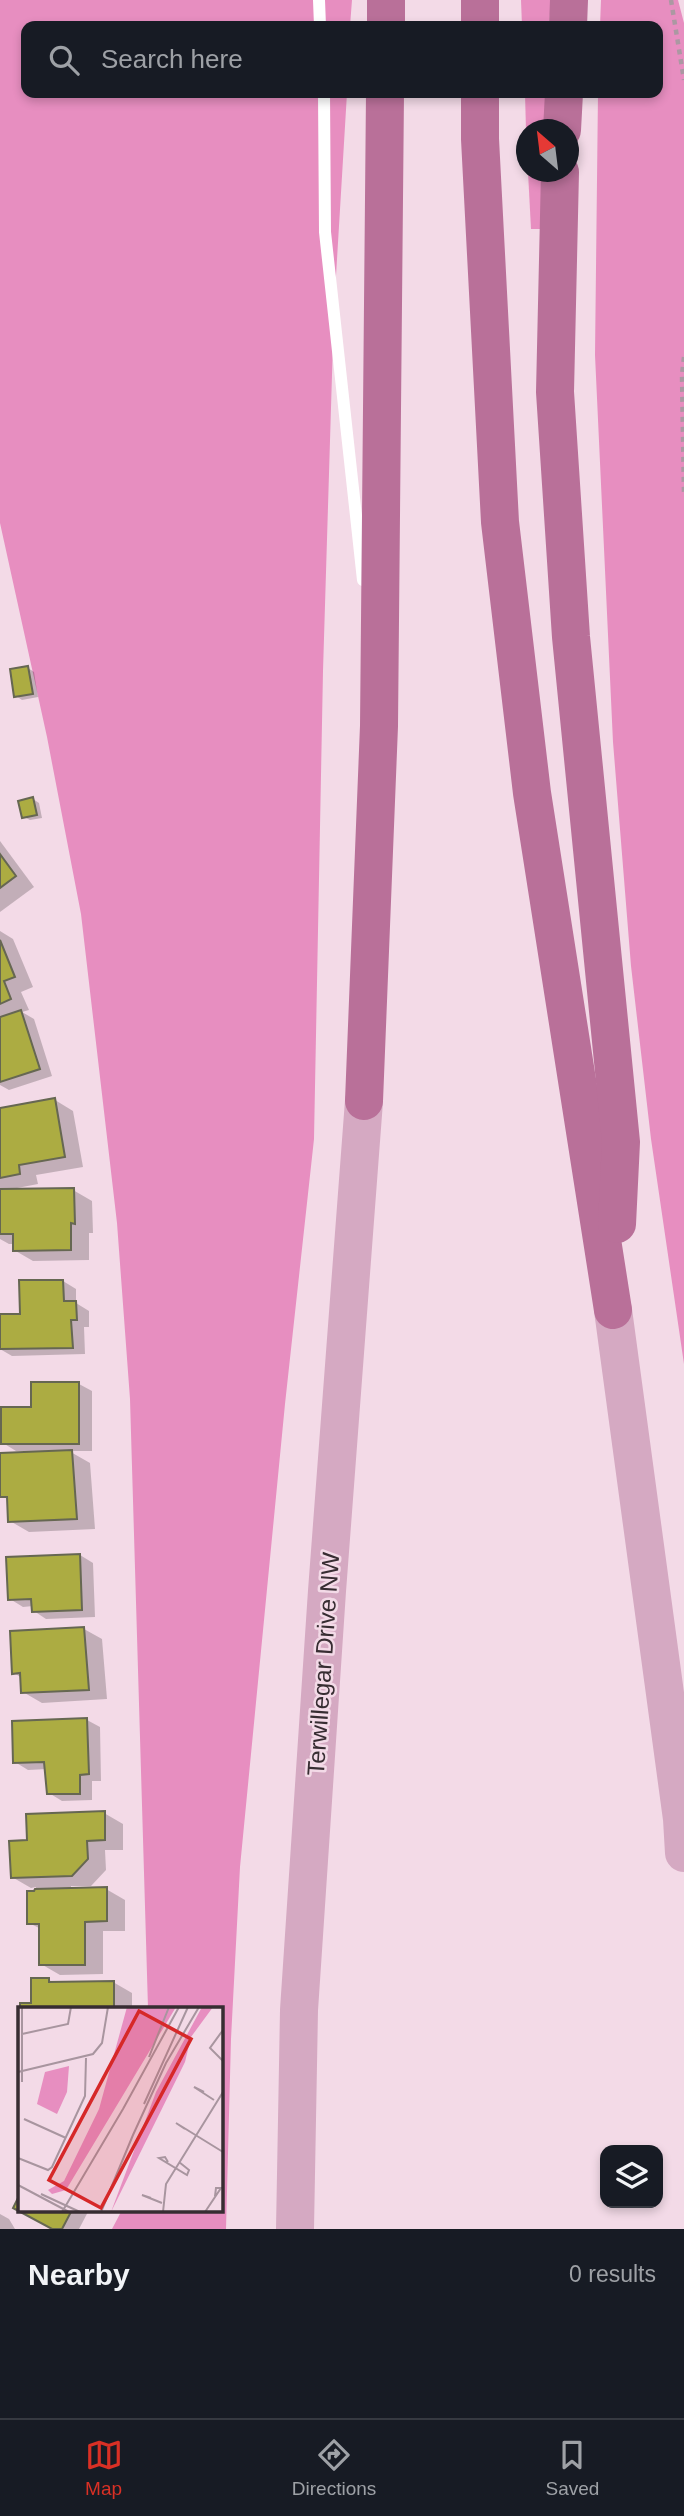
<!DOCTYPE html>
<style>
:root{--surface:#171b24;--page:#242831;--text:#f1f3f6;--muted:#9ea1a6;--line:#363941;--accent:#d93025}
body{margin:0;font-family:Arial,sans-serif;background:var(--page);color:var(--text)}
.controls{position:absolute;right:21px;bottom:21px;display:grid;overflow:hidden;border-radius:14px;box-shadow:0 4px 10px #0003}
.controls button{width:63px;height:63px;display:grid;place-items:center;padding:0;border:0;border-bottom:2px solid var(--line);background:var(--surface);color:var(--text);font:35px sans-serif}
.compass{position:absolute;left:516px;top:119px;width:63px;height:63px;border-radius:50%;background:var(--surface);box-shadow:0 4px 10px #0003;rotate:332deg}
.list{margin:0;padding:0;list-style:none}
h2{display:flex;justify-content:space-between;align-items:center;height:91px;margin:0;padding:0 28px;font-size:30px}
h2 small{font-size:23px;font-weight:400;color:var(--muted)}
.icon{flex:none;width:38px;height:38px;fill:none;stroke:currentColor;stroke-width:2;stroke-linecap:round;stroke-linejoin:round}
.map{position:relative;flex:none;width:684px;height:2229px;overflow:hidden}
.search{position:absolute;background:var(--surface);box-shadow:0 4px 10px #0003;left:21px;right:21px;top:21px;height:77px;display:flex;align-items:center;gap:18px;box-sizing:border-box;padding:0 24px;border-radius:14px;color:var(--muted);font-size:26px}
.sheet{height:189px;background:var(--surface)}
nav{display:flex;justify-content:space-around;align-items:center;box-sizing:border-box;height:98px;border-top:2px solid var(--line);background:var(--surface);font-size:19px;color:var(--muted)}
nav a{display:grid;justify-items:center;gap:4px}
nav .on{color:var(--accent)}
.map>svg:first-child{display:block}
.green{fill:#e78ec0}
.shadow{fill:#0003}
.building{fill:#acac42;stroke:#666752;stroke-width:2}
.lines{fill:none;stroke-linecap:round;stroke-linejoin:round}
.path{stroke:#ab98a2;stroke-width:4.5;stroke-dasharray:5 5;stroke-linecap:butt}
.service{stroke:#fff;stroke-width:12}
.primary{stroke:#d5a9c2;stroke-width:38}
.motorway{stroke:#b97099;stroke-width:38}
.labels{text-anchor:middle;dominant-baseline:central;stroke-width:5;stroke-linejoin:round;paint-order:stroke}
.street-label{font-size:24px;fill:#372d32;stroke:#f3dae7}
.inset-road{fill:none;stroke:#a8959f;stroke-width:2}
.view{fill:#d62828;fill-opacity:0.15;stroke:#d62828;stroke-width:3.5}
.inset-edge{fill:none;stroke:#372d32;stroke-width:3.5}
</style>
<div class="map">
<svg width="684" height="2229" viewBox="0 0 684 2229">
<rect width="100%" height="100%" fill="#f3dae7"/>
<g class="green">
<polygon points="0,0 352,0 350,26 26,26 26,93 347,93 334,309 323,671 314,1139 285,1404 240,1867 231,2039 226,2229 112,2229 122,2210 220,2210 220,2008 148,2008 130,1399 117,1223 81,914 47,737 0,523"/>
<polygon points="521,0 551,0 549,26 522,26"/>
<polygon points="601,0 678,0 684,23 684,1364 651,1139 631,966 613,742 595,355 598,93 658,93 658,26 600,26"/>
<polygon points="525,93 546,93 545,129 526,131"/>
<polygon points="528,172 543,172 541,229 531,229"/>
</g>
<g class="shadow">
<polygon points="28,668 34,672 38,697 22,700 16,696"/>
<polygon points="33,799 39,803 42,818 30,820 24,817"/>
<polygon points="0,841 34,887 0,912"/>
<polygon points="0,931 13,939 33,987 21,992 29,1010 22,1012 34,1019 52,1076 9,1090 0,1085"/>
<polygon points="55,1100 73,1111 83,1167 36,1175 38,1184 12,1189 12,1191 73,1190 92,1201 93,1233 89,1233 89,1260 33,1261 14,1250 14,1244 9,1244 0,1239 0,1110"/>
<polygon points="63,1281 76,1289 76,1303 89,1311 89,1327 84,1327 85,1354 12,1356 0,1349 0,1316 21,1315"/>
<polygon points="79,1384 92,1391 92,1451 69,1451 90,1463 95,1529 29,1532 10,1521 9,1500 2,1496 0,1455 25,1454 25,1451 16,1451 3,1443 32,1409"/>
<polygon points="80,1555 93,1563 95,1617 46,1619 34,1611 33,1606 23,1607 10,1599"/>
<polygon points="84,1629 102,1639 107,1699 42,1703 23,1692 22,1678 14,1673"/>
<polygon points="87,1720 100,1727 101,1781 92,1781 92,1800 62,1801 49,1793 47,1769 28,1770 15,1762"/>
<polygon points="104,1813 123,1824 123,1850 105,1850 106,1870 91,1886 71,1886 71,1890 106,1889 125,1900 125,1931 103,1931 103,1974 60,1975 41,1964 41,1929 29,1923 36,1887 31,1888 12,1877 29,1841"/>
<polygon points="49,1980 55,1983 113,1982 132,1993 132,2008 22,2008 22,2005 33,2005"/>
<polygon points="20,2210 89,2210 79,2229 55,2229"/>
<polygon points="0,2214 9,2219 15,2229 0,2229"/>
</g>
<g class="building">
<polygon points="28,666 33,694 14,697 10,669"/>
<polygon points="33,797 37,815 22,818 18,801"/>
<polygon points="0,854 16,876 0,888"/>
<polygon points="0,940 15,977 4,981 11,999 0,1004"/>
<polygon points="21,1010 40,1069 0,1082 0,1017"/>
<polygon points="55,1098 65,1157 19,1165 20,1174 0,1178 0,1108"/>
<polygon points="74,1188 75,1224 71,1223 71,1250 13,1251 13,1234 0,1234 0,1189"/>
<polygon points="19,1280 63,1280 64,1301 76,1301 77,1320 71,1320 73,1348 0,1349 0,1314 20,1314"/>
<polygon points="31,1382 79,1382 79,1444 1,1444 1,1407 31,1407"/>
<polygon points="72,1450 77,1519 8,1522 7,1497 0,1497 0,1453"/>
<polygon points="80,1554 82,1610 32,1612 31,1599 8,1600 6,1557"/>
<polygon points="84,1627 89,1690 21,1693 20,1673 12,1674 10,1631"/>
<polygon points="87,1718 89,1774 80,1775 80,1794 47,1794 44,1762 13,1763 12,1721"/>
<polygon points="105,1811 105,1840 87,1841 88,1859 72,1876 11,1878 9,1841 27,1840 26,1814"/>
<polygon points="107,1887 107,1921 85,1922 85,1965 39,1965 39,1924 27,1924 27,1891 34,1891 35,1889"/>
<polygon points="31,1978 49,1978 49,1982 114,1981 114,2008 20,2008 20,2003 31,2003"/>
<polygon points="19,2196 19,2210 72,2210 62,2229 52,2229 13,2208"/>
</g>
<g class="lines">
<g class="path">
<polyline points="671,0 684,80"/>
<polyline points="684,357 682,375 684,494"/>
</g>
<g class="service">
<polyline points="319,0 320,26"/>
<polyline points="324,93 325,232 363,580"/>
</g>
<g class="primary">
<polyline points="613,1310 682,1819 684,1853"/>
<polyline points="295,2229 299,2010 327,1591 364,1101"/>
</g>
<g class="motorway">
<polyline points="480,0 480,26"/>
<polyline points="386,26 386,0"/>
<polyline points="568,26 569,0"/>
<polyline points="480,93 480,139 500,522 532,793 613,1310"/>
<polyline points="562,130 564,93"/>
<polyline points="560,172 555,392 571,637 621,1142 617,1224"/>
<polyline points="364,1101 379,726 385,93"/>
</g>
</g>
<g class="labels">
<g class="street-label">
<text transform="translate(323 1664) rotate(-86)">Terwillegar Drive NW</text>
</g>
</g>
<g transform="translate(18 2007)">
<rect width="205" height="205" fill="#f3dae7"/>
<path d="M109,0h49l-110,183 -14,4 -4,-4 16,-9 35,-72zM184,0h11l-22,30 -6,25 -74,150 45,-120zM51,59l-2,26 -10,22 -20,-10 8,-32z" fill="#e78ec0"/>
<path class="inset-road" d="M4,0v75M205,23l-13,18 13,13M4,27l46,-10 3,-17M131,50l20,-50M0,65l75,-18 9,-11 6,-36M186,85l-10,-5 20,13M126,97l44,-97M105,102l56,-102M6,112l42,19M167,122l-9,-6 47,29M115,128l33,-72 33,-56M0,151l30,12 4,-3 33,-71 1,-38M150,155l-3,-5 -6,1 28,17 2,-5 -10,-8M0,178l51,27M23,187l39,18M133,191l-9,-3 20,8M44,205l61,-103M83,205l32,-77M145,205l3,-28 57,-92M187,205l16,-24h-5l-1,8"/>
<path class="view" d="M121,4l52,28 -90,169 -52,-28z"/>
<rect width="205" height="205" class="inset-edge"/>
</g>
</svg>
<div class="controls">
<button><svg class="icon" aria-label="layers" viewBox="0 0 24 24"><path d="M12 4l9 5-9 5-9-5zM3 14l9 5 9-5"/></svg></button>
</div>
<svg class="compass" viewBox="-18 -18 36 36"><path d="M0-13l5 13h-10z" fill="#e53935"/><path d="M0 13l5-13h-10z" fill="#9ea1a6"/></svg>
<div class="search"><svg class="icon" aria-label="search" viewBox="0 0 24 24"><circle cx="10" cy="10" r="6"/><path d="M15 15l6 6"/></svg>Search here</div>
</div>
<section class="sheet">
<h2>Nearby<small>0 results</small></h2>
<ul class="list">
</ul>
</section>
<nav>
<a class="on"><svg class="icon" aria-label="map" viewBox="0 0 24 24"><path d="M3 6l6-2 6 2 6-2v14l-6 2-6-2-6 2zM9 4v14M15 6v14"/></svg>Map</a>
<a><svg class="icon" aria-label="directions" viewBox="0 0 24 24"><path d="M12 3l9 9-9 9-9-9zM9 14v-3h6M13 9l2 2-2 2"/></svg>Directions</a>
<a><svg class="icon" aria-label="saved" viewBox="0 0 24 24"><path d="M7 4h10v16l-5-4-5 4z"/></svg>Saved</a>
</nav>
